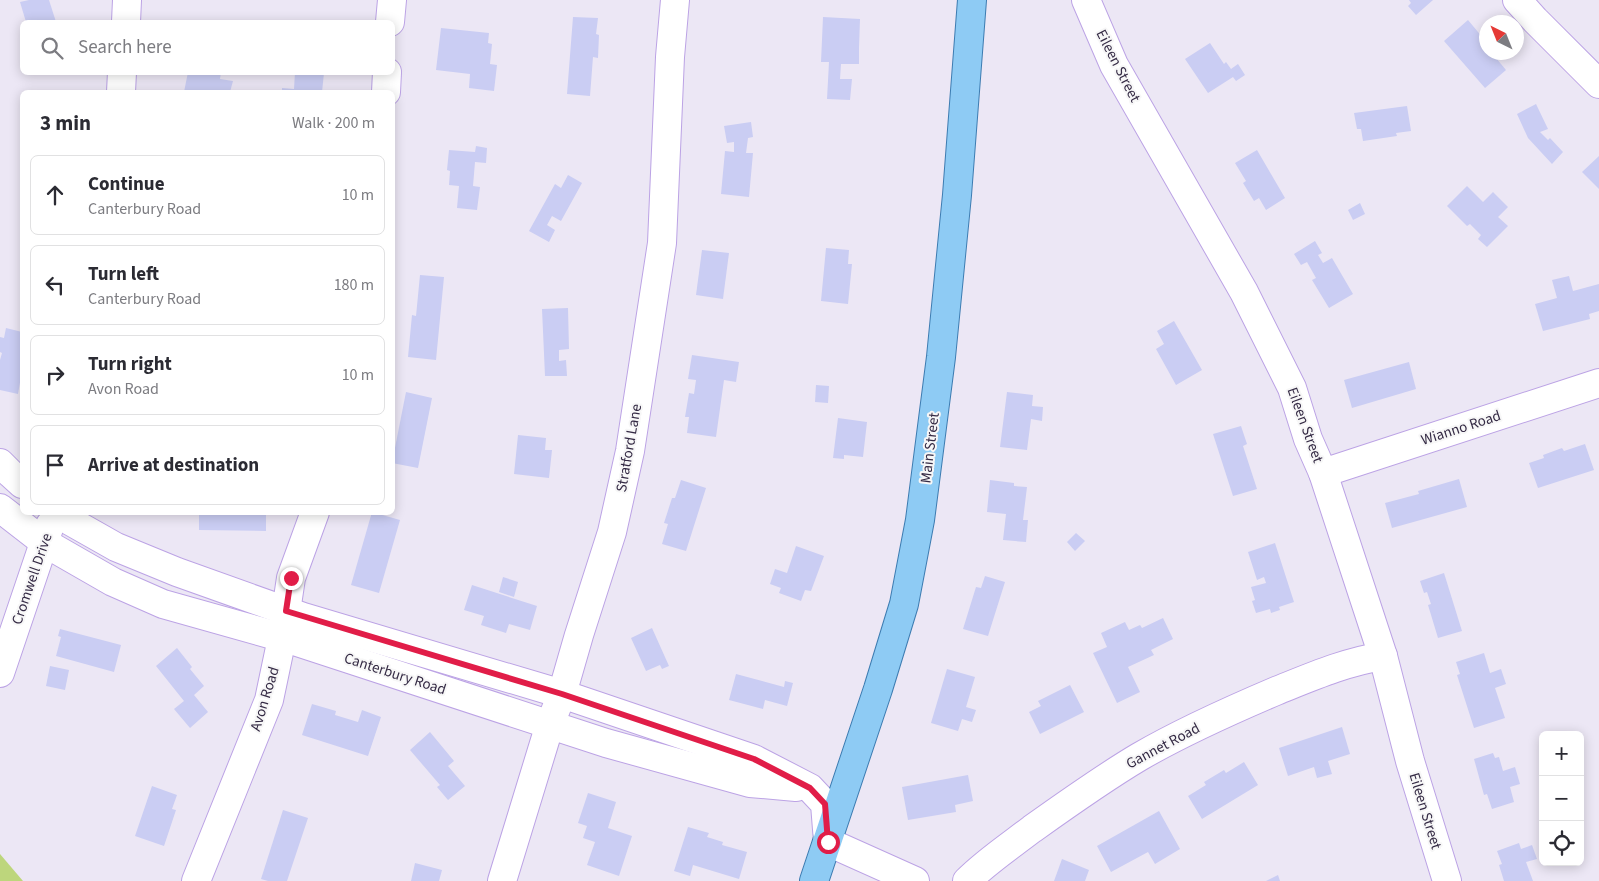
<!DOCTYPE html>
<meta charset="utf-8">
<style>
:root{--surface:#fff;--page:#f2f2f3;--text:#2b2b33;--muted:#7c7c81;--line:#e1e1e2}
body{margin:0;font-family:"Source Sans 3",sans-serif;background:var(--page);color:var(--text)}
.controls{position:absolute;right:15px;bottom:15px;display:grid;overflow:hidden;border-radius:8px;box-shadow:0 2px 12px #0003}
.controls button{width:45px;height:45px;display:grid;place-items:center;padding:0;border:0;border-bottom:1px solid var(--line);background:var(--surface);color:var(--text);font:25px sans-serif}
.compass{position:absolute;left:1479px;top:15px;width:45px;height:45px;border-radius:50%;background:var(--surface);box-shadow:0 2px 12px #0003;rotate:317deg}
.stop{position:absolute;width:15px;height:15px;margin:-11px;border:4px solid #e11d48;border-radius:50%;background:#fff}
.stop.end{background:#e11d48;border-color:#fff;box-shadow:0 1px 5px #0008}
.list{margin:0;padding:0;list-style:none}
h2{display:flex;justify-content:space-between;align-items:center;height:65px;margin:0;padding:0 20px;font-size:21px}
h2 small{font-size:16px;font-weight:400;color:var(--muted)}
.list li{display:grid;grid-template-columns:32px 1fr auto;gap:15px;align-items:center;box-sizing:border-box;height:80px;margin:0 10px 10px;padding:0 10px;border:1px solid var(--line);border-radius:8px}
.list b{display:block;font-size:19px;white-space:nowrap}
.list p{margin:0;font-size:16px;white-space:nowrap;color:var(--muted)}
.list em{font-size:16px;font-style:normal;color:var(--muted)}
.icon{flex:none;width:28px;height:28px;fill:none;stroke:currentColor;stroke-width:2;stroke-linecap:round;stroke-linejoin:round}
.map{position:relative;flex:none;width:1599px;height:881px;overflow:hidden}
.search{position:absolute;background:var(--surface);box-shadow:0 2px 12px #0003;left:20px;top:20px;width:375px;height:55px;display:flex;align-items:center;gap:12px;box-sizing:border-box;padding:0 18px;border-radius:8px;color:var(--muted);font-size:19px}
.panel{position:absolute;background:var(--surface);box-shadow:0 2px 12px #0003;left:20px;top:90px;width:375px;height:425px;border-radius:8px}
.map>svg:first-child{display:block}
.green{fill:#bdd67c}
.building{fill:#cacdf3}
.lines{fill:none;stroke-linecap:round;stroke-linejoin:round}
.minor-casing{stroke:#bca3e5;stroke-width:30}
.major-casing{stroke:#3d7cb1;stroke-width:30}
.minor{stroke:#fff;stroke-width:28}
.major{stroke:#8ecbf4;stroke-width:28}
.route{stroke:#e11d48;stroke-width:6}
.labels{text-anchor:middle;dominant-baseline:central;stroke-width:4;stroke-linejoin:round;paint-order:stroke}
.street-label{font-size:15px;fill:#342a44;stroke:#f7f7f7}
</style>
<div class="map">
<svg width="1599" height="881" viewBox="0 0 1599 881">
<rect width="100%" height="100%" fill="#ece7f5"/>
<polygon class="green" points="0,854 23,881 0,881"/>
<g class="building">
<polygon points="29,0 49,0 56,22 26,22 20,2"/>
<polygon points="1409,0 1433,0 1416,15 1408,6 1411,3"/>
<polygon points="573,17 598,18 596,34 599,35 598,58 593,57 590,96 567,94"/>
<polygon points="823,17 860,19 859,48 859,64 841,64 840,79 852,79 850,100 827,99 829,62 821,62"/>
<polygon points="1468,20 1483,38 1481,40 1486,47 1486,52 1491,52 1506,70 1485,88 1444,41"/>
<polygon points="441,28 489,33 488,43 492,44 490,64 497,65 494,91 469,88 470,74 436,70"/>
<polygon points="1210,43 1224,64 1226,62 1231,69 1238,64 1245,75 1236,81 1233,77 1208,93 1185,59"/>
<polygon points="188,72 221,72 220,79 233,81 230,92 184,92"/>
<polygon points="295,72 324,73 322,92 282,92 282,88 294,89"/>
<polygon points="1536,104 1548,129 1540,132 1548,140 1550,138 1563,152 1552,164 1528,138 1517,114"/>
<polygon points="1407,106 1411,131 1396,133 1397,136 1363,141 1361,129 1357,129 1354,113"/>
<polygon points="751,122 753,137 748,138 746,153 753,153 749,197 721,194 725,151 734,152 734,142 727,143 724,126"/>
<polygon points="476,146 487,148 486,163 475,162 473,186 480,187 477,210 457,208 459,186 449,185 450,171 447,170 449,150 475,152"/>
<polygon points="1257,150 1285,198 1266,210 1259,198 1254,201 1243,183 1246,181 1235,163"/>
<polygon points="1599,156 1599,189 1582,172"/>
<polygon points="568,175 582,183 561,221 552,216 547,225 555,230 549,242 529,231 555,184 561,188"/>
<polygon points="1467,186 1483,202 1493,192 1508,207 1498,217 1508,226 1487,247 1478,239 1481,235 1470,224 1467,226 1447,206"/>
<polygon points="1360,203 1365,214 1353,220 1348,210"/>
<polygon points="1315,241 1322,253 1318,255 1323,263 1332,258 1353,294 1329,308 1312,280 1316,278 1307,262 1301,265 1294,254"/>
<polygon points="826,248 849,250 848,264 852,264 848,304 821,301"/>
<polygon points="702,250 729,253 723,299 696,295"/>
<polygon points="420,275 444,277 436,360 408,357 412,315 416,316"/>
<polygon points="1569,276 1573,291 1599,284 1599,311 1589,314 1590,319 1543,331 1535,304 1557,298 1552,280"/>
<polygon points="568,308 569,349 559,350 559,361 566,360 567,376 545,376 542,309"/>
<polygon points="1174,321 1202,370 1176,385 1156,349 1164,344 1157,331"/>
<polygon points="6,328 22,332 22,371 18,394 0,390 0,360 2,353 0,352 0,337 4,338"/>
<polygon points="692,355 739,362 736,382 724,380 716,437 687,433 689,417 685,417 689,393 694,394 696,380 688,379"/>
<polygon points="1409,362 1416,389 1352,408 1344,380"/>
<polygon points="816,385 829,386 828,403 815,402"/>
<polygon points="406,392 432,398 418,468 392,463"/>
<polygon points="1007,392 1033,395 1032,406 1043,407 1042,421 1031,419 1027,450 1000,447"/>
<polygon points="838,418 867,422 863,457 844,455 844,459 833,458"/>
<polygon points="1241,426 1247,444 1243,446 1257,489 1233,496 1213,434"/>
<polygon points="518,435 546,438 545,450 552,450 549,478 514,474"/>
<polygon points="1585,444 1594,470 1538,488 1529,463 1544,458 1543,455 1562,448 1564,451"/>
<polygon points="1459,479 1467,507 1392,528 1385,503 1419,494 1418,491"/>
<polygon points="681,480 706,488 686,551 662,544 668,524 664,523 672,498 675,498"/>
<polygon points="990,480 1014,483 1014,486 1027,487 1023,520 1028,520 1026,542 1003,540 1006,514 987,512"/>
<polygon points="199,512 266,512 266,531 199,530"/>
<polygon points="372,512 400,520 379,593 351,585"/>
<polygon points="1076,533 1085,541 1075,551 1067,542"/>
<polygon points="1275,543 1294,602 1279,607 1280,610 1271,613 1270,609 1256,613 1252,601 1255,600 1251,587 1266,583 1264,577 1257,580 1248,552"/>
<polygon points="796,546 824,556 811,591 805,590 801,601 779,593 781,588 770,584 775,569 787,573"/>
<polygon points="1444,573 1462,631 1438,638 1428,605 1431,604 1427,592 1424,593 1420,581"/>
<polygon points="985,576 1005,582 988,636 963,629 976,587 981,588"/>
<polygon points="503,577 518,582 514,597 499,592"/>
<polygon points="472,585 537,606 530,630 509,624 506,633 481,625 484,616 464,610"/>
<polygon points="1163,618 1173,639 1151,650 1154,655 1128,667 1140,692 1117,703 1093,653 1107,647 1101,633 1125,622 1129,630 1140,625 1142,628"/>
<polygon points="652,628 669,666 662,669 660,665 646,671 631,638"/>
<polygon points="60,629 121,645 114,672 56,656 61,637 58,636"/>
<polygon points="177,648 192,667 190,669 204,686 194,695 208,712 190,728 174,709 184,701 156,666"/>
<polygon points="1484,653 1490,673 1501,669 1506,684 1495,688 1505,718 1474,728 1457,675 1460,674 1456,662"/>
<polygon points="50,666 69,670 65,690 46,686"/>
<polygon points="947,669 975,677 966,707 976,710 972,722 962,719 958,731 931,723"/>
<polygon points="736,674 784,687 785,681 793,683 787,706 765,700 763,709 729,700"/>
<polygon points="1070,685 1084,712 1040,734 1029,712 1041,706 1038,701"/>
<polygon points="312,704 336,711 335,715 358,722 362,710 381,717 368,756 302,735"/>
<polygon points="1342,727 1350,754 1328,761 1332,774 1317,778 1314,767 1288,776 1279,748"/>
<polygon points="430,732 454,761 448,766 465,786 448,800 437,787 440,785 410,750"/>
<polygon points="1493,753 1495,758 1499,757 1503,771 1515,767 1520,784 1510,787 1514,802 1492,809 1487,794 1484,795 1474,759"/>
<polygon points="1244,762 1258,785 1202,819 1188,796 1206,785 1204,782 1224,770 1226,773"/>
<polygon points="968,775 973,801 955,805 956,812 908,820 902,787"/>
<polygon points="152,786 177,795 172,809 176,810 164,846 135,836"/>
<polygon points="588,793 616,802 608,828 632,836 619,876 587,865 595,842 583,838 587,826 578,823"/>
<polygon points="283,810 308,818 287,881 268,881 261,879"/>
<polygon points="1159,811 1180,849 1155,864 1148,852 1111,872 1097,846"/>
<polygon points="688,827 709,833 707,837 723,842 722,845 747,852 739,879 693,865 690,876 674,871"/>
<polygon points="1519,843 1521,849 1532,845 1537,859 1526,862 1533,881 1504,881 1499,865 1502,864 1497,851"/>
<polygon points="1062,859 1089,870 1085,881 1054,881"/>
<polygon points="415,863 442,870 439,881 411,881"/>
<polygon points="1278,875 1280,881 1266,881"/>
</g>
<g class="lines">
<defs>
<g id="minor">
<polyline points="1086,0 1114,65 1244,292 1292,388 1308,439 1323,473 1383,656 1410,761 1447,881"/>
<polyline points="1517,0 1535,20 1599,84"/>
<polyline points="126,22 127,0"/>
<polyline points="390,22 392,0"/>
<polyline points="121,92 122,72"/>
<polyline points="386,92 387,72"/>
<polyline points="0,463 11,474 22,484"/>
<polyline points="1323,473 1599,383"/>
<polyline points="0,508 45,543 113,582 163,604 291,640 606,743 750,783 796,787"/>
<polyline points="59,512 70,521 116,547 177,572 303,617 562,694 754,759 810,788 825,804 828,842 915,881"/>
<polyline points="0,673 50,525"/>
<polyline points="196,881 269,700 282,638 291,578 315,512"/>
<polyline points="502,881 550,724 562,694 579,635 612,532 630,451 662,243 670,57 675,0"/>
<path d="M967,881c20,-20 43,-35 65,-52 35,-25 70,-50 107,-72 43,-25 90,-46 137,-66 35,-14 69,-29 107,-35"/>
</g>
<polyline id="major" points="814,881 878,689 904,604 920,520 941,357 957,195 972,0"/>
</defs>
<use href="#minor" class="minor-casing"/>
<use href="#major" class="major-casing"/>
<use href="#minor" class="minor"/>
<use href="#major" class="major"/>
</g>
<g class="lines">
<polyline class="route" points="291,578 286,611 562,694 754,759 810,788 825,804 828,842"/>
</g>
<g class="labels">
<g class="street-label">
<text transform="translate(1118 66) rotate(63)">Eileen Street</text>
<text transform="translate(1305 425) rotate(70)">Eileen Street</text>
<text transform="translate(1461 428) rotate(-18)">Wianno Road</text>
<text transform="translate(629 448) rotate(-80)">Stratford Lane</text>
<text transform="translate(930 448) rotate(-83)">Main Street</text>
<text transform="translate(32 579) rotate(-71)">Cromwell Drive</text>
<text transform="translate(395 674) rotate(18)">Canterbury Road</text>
<text transform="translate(265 699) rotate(-73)">Avon Road</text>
<text transform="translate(1163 746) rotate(-28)">Gannet Road</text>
<text transform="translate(1425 811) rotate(73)">Eileen Street</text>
</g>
</g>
</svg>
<div class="controls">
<button>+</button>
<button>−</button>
<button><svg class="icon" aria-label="locate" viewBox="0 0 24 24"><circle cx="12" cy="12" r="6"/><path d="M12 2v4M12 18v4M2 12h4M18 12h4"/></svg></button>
</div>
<svg class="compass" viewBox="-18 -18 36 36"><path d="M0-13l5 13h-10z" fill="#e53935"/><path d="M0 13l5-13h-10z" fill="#7c7c81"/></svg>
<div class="stop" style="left:828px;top:842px"></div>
<div class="stop end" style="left:291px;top:578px"></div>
<div class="search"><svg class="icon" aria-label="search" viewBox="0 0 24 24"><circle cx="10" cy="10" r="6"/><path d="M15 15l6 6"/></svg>Search here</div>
<section class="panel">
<h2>3 min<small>Walk · 200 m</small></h2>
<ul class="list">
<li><svg class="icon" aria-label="ahead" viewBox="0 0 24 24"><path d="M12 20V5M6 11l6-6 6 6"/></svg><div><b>Continue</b><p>Canterbury Road</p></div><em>10 m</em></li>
<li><svg class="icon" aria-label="left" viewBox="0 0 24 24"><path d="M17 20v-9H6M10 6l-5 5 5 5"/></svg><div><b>Turn left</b><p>Canterbury Road</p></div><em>180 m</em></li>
<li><svg class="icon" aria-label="right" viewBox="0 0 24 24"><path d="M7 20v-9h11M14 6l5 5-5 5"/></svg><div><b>Turn right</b><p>Avon Road</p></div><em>10 m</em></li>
<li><svg class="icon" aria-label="arrive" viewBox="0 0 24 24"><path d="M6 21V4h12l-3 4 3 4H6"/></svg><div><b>Arrive at destination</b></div></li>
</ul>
</section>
</div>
